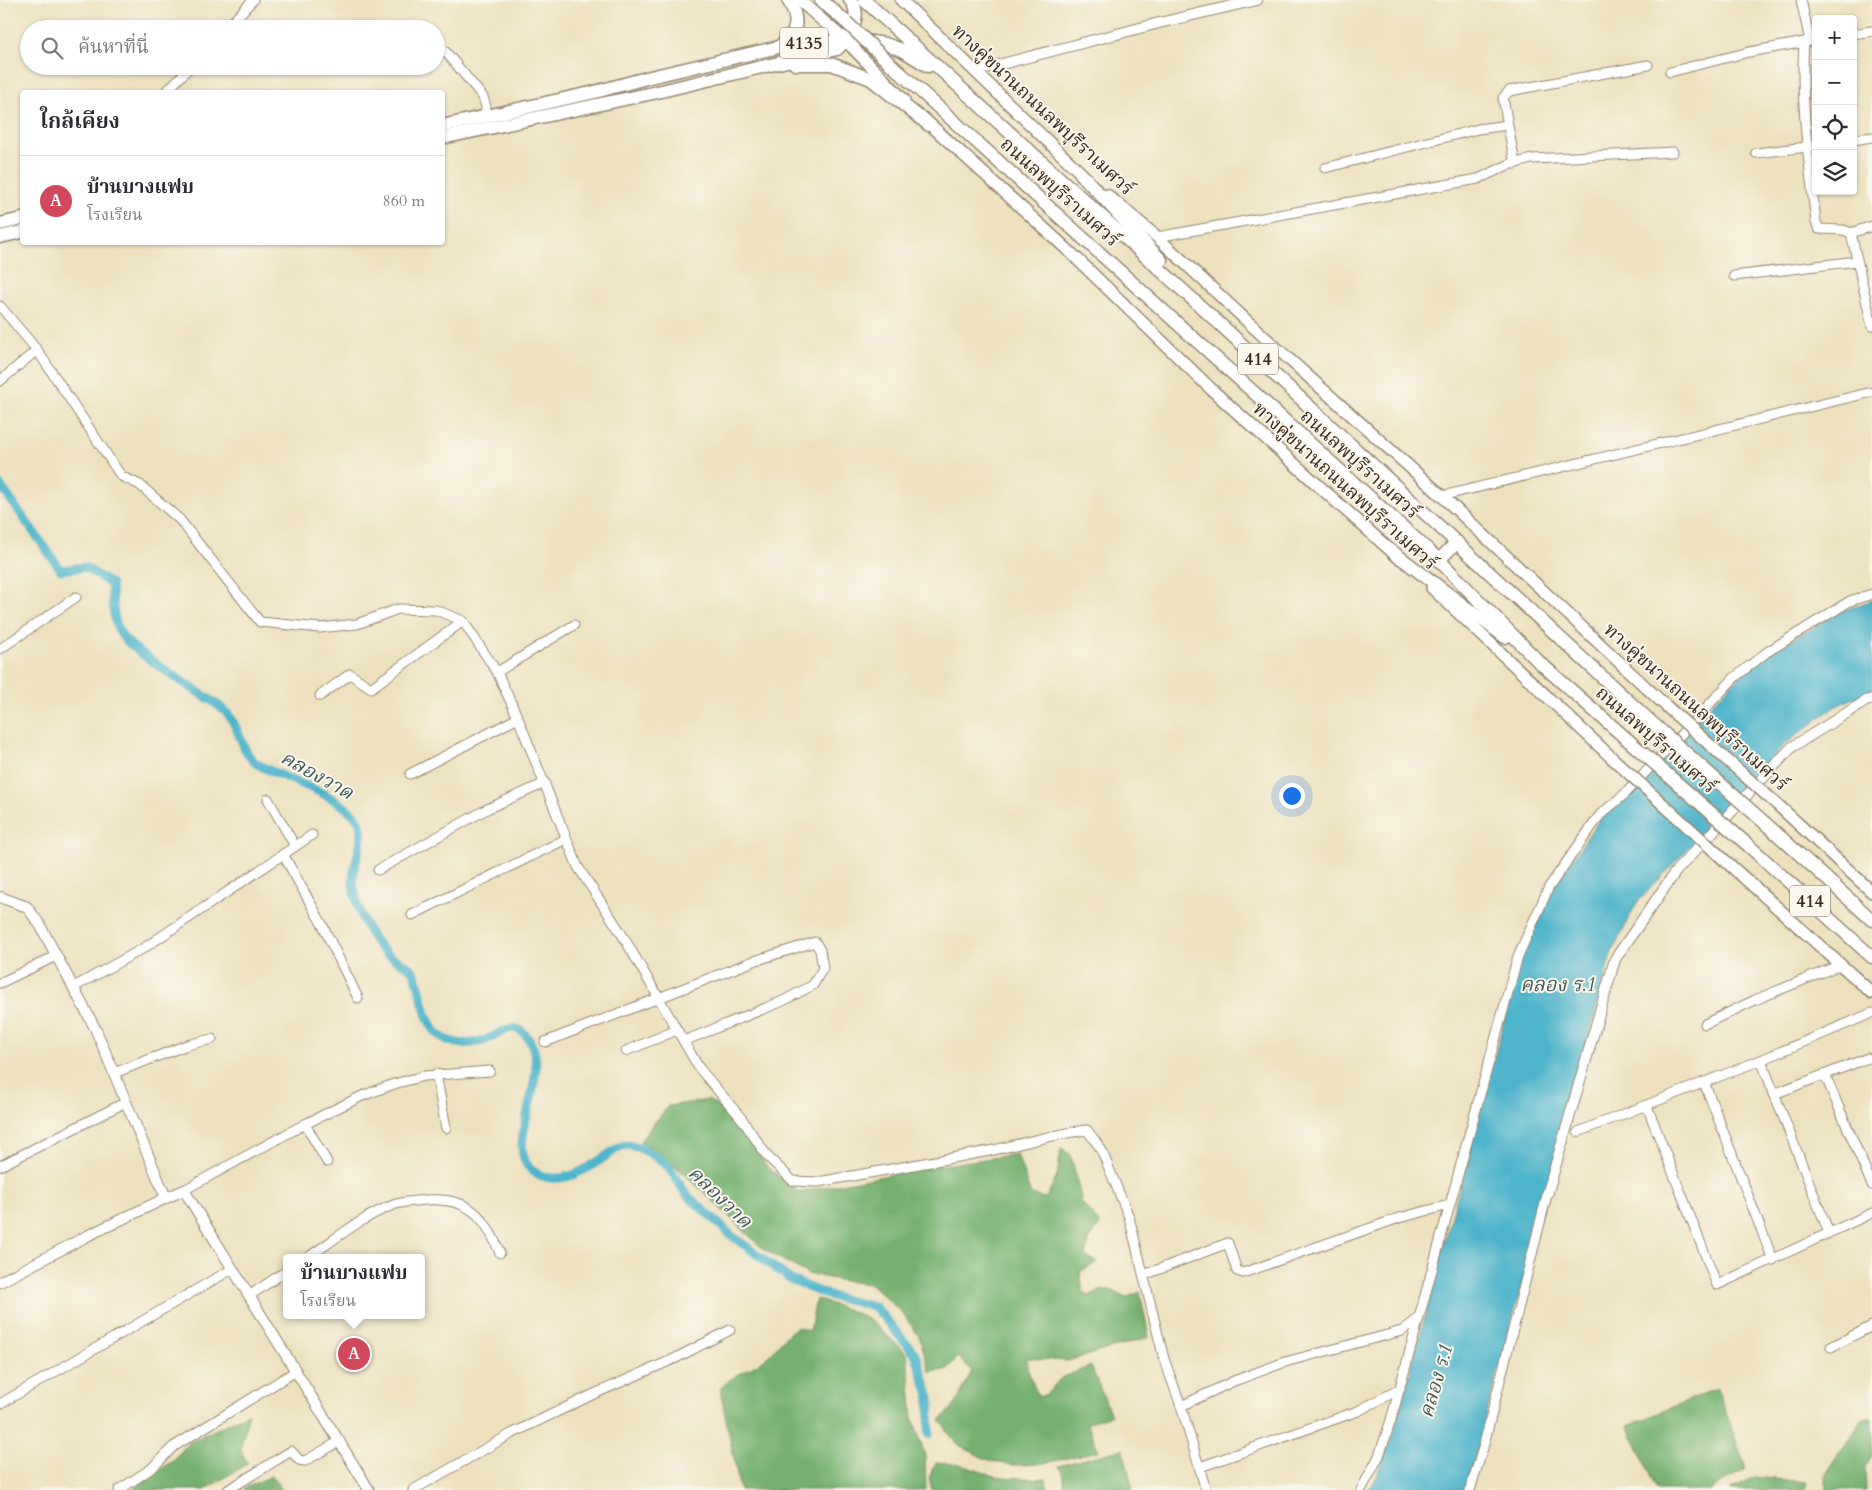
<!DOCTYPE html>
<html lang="th">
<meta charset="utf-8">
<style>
:root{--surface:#fff;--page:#f7f7f7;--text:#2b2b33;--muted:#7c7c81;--line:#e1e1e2;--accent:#d1495b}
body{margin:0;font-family:Cardo,"Noto Serif Thai",serif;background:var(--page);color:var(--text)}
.controls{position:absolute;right:15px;top:15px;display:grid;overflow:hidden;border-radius:5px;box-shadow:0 1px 4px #0004}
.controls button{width:45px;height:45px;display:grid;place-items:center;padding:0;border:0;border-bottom:1px solid var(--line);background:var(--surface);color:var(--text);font:25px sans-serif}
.you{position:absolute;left:1291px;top:795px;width:18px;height:18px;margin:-12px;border:4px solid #fff;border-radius:50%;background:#1a73e8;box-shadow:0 0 0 8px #1a73e833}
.badge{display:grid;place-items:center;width:32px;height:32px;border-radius:50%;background:var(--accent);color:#fff;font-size:16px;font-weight:700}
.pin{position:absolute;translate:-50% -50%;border:2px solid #fff;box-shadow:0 1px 5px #0006}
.popup{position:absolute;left:283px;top:1254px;width:142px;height:65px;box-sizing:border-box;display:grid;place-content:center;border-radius:5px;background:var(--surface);filter:drop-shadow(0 1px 4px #0005);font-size:16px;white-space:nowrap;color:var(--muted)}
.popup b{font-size:19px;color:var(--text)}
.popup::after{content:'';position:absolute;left:50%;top:100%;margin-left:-10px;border:10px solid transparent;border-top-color:var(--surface)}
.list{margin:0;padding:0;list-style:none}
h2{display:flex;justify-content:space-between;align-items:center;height:65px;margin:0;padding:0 20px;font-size:21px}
h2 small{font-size:16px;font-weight:400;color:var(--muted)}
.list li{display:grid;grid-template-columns:32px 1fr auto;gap:15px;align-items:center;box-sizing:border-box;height:90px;padding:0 20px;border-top:1px solid var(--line)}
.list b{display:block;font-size:19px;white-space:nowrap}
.list p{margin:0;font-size:16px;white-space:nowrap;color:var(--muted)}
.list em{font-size:16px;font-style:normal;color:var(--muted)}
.icon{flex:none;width:28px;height:28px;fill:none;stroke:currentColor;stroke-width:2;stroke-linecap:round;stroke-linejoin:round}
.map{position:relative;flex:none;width:1872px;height:1490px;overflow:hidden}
.search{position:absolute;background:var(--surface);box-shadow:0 1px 4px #0004;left:20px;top:20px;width:425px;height:55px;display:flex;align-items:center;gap:12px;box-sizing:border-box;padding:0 18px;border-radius:28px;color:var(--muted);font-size:19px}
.panel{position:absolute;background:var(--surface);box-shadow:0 1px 4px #0004;left:20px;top:90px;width:425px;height:155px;border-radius:5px}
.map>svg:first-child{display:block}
.forest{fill:#74b06f;stroke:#586d46}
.water{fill:#4db4cb;stroke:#446f74}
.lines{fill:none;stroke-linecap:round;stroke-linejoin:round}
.canal{stroke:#4db4cb;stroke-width:9}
.minor-casing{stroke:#94866f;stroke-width:11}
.tertiary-casing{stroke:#94866f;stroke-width:12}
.secondary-casing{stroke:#94866f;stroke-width:14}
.primary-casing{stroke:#94866f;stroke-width:15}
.minor{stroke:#fff;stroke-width:9}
.tertiary{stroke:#fff;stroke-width:10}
.secondary{stroke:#fff;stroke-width:11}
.primary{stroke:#fff;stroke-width:12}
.secondary-bridge-casing{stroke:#94866f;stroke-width:14;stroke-linecap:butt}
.primary-bridge-casing{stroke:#94866f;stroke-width:15;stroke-linecap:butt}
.secondary-bridge{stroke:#fff;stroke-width:11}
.primary-bridge{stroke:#fff;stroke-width:12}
.labels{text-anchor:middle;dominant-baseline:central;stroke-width:4;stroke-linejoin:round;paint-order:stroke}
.shield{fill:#fbf7ec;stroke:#75685c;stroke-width:1}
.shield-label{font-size:18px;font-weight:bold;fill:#3b2a1e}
.street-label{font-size:19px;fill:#3b2a1e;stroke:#fbf7ec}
.water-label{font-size:20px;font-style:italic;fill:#415a5b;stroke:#fbf7ec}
</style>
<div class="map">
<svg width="1872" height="1490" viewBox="0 0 1872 1490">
<rect width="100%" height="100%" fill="#fbf7ec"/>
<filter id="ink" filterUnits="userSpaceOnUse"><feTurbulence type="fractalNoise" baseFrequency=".02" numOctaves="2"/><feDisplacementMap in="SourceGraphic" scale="10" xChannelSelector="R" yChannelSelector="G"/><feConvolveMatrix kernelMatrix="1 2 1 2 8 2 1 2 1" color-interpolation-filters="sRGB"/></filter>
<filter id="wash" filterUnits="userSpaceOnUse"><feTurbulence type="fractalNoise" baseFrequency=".0096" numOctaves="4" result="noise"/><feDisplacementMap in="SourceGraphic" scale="20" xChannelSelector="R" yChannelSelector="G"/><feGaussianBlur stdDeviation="1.12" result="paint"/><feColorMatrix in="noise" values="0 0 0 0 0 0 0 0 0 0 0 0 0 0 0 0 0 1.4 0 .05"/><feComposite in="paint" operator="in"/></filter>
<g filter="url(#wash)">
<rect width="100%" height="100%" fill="#ede1c0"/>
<g class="forest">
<path d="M708,1100l26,17 34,51 31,24 132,-25 86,-13 14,41 15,3 11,-22 4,-28 10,7 11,48 18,21 -11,16 -4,16 12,6 -17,10 3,19 6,5c17,-9 20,-9 36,2l15,-6 9,45 -81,24 -42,-3 4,19 9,20 8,-3 14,-16 30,-12 20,49 -24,8 12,28c-44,9 -85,26 -127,1 -5,-3 -12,-5 -16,-10 -6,-6 -11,-15 -16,-22l16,-16 16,-34 -14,-13 -11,13 -17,2 -11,-36 -17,-23 -31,-29 -26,-3 -37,-7 -45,-25 -78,-75 -45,-33 28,-35z"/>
<path d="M816,1299l33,11 21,10 37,34 6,64 12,37 1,35h-186l-20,-101c14,-16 28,-17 43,-29 13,-9 19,-23 34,-33l13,4z"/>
<polygon points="1717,1388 1746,1468 1710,1490 1657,1490 1628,1426"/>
<polygon points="249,1413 240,1449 248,1463 205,1490 131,1490 171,1462 190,1442"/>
<polygon points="1863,1418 1872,1418 1872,1456 1865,1466 1866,1490 1826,1490 1826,1475"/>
<polygon points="1123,1449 1133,1490 1064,1490 1064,1476 1058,1466"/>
<polygon points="936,1462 961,1465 997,1477 1046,1479 1048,1490 932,1490 929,1478"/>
<polygon points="272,1476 282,1490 245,1490 244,1488"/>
<polygon points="1755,1477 1807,1482 1805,1490 1729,1490"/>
</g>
<polygon class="water" points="1872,600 1872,690 1834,707 1785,744 1636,904 1611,954 1471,1472 1463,1490 1368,1490 1374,1482 1394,1432 1522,954 1552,889 1599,820 1736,679 1767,654 1842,611"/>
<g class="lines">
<path class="canal" d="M0,485l61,85 24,-3 26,17c2,16 1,34 9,48 4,9 14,15 21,21 18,13 35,25 54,37 11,7 24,14 33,24 12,14 13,38 28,49 8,6 18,9 27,13 25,11 54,21 73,41 14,16 -4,45 -3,65 2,23 15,56 33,71 9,8 21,10 28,19 9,19 8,44 22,60 14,15 38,14 56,5 6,-3 14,-9 21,-9 6,0 12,5 15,10 28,37 -31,113 8,135 30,17 61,-12 85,-27 16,-4 34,10 47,20l18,28 45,41 60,45 36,15 48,12 41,48 14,43 -1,36"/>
</g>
</g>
<g filter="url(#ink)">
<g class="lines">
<defs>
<g id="minor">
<polyline points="1801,0 1810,41"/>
<polyline points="226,29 253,0"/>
<polyline points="1853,34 1872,31"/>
<path d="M1804,42c-4,60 5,120 12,180l3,7 24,1 8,3"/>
<polyline points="445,51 483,97 486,107 485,116"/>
<polyline points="1670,72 1749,52 1816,40"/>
<polyline points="166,92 191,66"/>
<polyline points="1853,140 1872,137"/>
<polyline points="1756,153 1816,146"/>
<polyline points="1515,164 1503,98 1509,91 1648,65"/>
<polyline points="1325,168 1478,129 1508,125"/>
<polyline points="1872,226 1851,233 1872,326"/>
<polyline points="1157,237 1478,179 1508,165 1532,159 1673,152"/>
<polyline points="1734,276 1857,261"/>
<path d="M0,306l37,44 84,126 19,9 40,35 80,102 60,6 37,-4 41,-15 38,1 27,11 34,51 21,46 60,149 45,69 76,132 43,51 25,37 26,25 25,1c57,-10 114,-20 171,-31 33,-7 64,-17 98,-21l14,19 28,68 35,142 17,47 25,84"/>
<polyline points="0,381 37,350"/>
<polyline points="1442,496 1872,392"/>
<polyline points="0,649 76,597"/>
<polyline points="497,672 574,625"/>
<polyline points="320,696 350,674 371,688 463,621"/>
<polyline points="410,774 518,718"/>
<polyline points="268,799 295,846"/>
<polyline points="283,854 322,924 358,998"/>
<polyline points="378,870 487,809 545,783"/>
<polyline points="412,915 566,839"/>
<polyline points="0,983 56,956"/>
<polyline points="74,987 144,948 312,835"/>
<polyline points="1705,1024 1755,1000 1840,965"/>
<polyline points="545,1042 754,961 815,942 820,950 823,968 813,985 783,1001 684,1041"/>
<polyline points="626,1051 677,1030"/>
<polyline points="1761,1060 1829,1233"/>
<polyline points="114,1073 187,1045 212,1039"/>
<polyline points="436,1074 446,1128"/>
<polyline points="1825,1075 1872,1185"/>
<polyline points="1704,1082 1773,1260"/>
<polyline points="1774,1094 1868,1058"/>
<polyline points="1647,1106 1717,1285 1872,1213"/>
<polyline points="305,1124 327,1162"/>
<polyline points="1578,1132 1761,1060 1872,1013"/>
<polyline points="0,1166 126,1102"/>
<polyline points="184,1190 305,1124 362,1096 394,1084 424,1076 490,1071"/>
<path d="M307,1258c27,-18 59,-44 89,-54 10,-3 21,-3 31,-4 42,-3 58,16 73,53"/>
<polyline points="1144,1275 1228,1243 1237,1271 1243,1273 1399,1218 1449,1205"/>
<polyline points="249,1296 286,1271"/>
<polyline points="1831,1347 1872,1326"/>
<polyline points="0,1404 232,1269"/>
<polyline points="1181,1406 1234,1381 1285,1362 1402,1331 1419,1318"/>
<polyline points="1200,1467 1358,1411 1400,1389"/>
<polyline points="119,1490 152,1468 173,1447 296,1371"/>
<polyline points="228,1490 291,1451 299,1460 305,1461 340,1441"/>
<polyline points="413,1490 511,1434 594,1394 674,1359 730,1330"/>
<polyline points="1361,1490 1379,1456 1391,1420 1518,956 1549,887 1600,815 1626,793 1734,678 1767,652 1850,601 1872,594"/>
<polyline points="1470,1490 1483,1448 1547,1195"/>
</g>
<g id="tertiary">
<polyline points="975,71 1159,23 1257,0"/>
<polyline points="0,897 27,907 40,925 96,1030 166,1198 184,1190 369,1490"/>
<polyline points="1547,1195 1615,959 1676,871 1792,747 1866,701 1872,699"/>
<polyline points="0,1282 87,1236 166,1198"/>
</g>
<g id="secondary">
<polyline points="799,0 846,41 904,100"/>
<polyline points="901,0 1087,179"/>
<polyline points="923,118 1070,252 1212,390 1399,558"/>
<polyline points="1107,195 1157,237 1262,335 1442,496 1666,706"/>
<polyline points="1432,588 1612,758"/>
<polyline points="1780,807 1872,892"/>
<polyline points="1731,866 1872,993"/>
</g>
<g id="primary">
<polyline points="821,0 846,22"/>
<polyline points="864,0 1222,326 1650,721"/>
<path d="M781,45c18,-11 18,-28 7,-45"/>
<polyline points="885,59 1439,560 1539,662 1629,741"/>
<polyline points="795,64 831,64 871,79 929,125"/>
<polyline points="442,126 595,92 650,77 792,44 859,40 885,44 902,50 928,66"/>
<path d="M442,138l211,-45 184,-44c12,-11 27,-34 13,-49"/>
<polyline points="1081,174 1161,260"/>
<polyline points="0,224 22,219"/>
<polyline points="0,237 22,232"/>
<polyline points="1393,552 1505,637"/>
<polyline points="1439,560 1457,542"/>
<polyline points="1766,824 1872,920"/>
<polyline points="1749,846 1872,957"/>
</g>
</defs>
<use href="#minor" class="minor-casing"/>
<use href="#tertiary" class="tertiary-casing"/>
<use href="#secondary" class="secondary-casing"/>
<use href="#primary" class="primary-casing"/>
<use href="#minor" class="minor"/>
<use href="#tertiary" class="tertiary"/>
<use href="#secondary" class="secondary"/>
<use href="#primary" class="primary"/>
<defs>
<g id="secondary-bridge">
<polyline points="1666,706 1780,807"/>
<polyline points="1612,758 1731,866"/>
</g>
<g id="primary-bridge">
<polyline points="846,22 885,59"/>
<polyline points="1650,721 1766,824"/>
<polyline points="1629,741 1749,846"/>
</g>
</defs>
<use href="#secondary-bridge" class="secondary-bridge-casing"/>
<use href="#primary-bridge" class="primary-bridge-casing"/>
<use href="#secondary-bridge" class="secondary-bridge"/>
<use href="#primary-bridge" class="primary-bridge"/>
</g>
</g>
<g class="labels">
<g class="shield">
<rect x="780" y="27.5" width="48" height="31" rx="4"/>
<rect x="1238" y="343.5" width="40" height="31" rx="4"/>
<rect x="1790" y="885.5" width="40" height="31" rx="4"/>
</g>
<g class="shield-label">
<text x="804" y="43">4135</text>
<text x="1258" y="359">414</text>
<text x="1810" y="901">414</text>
</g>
<g class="street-label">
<text transform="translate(1043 110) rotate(43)">ทางคู่ขนานถนนลพบุรีราเมศวร์</text>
<text transform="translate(1060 192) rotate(42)">ถนนลพบุรีราเมศวร์</text>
<text transform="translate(1360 464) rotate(42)">ถนนลพบุรีราเมศวร์</text>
<text transform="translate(1345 486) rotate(42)">ทางคู่ขนานถนนลพบุรีราเมศวร์</text>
<text transform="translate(1696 707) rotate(42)">ทางคู่ขนานถนนลพบุรีราเมศวร์</text>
<text transform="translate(1656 740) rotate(41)">ถนนลพบุรีราเมศวร์</text>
</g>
<g class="water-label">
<text transform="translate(317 775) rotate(29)">คลองวาด</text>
<text x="1558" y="984">คลอง ร.1</text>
<text transform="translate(720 1197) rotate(44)">คลองวาด</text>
<text transform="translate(1436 1381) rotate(-74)">คลอง ร.1</text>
</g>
</g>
</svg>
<div class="controls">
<button>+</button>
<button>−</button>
<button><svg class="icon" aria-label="locate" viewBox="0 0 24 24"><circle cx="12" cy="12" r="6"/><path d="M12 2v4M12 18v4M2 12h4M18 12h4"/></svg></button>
<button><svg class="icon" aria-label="layers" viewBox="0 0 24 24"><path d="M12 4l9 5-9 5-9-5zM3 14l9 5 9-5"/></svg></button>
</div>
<div class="you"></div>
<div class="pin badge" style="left:354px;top:1354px">A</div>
<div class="popup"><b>บ้านบางแฟบ</b>โรงเรียน</div>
<div class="search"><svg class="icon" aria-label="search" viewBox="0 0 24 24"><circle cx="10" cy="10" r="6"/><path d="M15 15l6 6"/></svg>ค้นหาที่นี่</div>
<section class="panel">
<h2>ใกล้เคียง<small></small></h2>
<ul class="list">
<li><span class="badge">A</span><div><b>บ้านบางแฟบ</b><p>โรงเรียน</p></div><em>860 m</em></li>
</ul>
</section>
</div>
